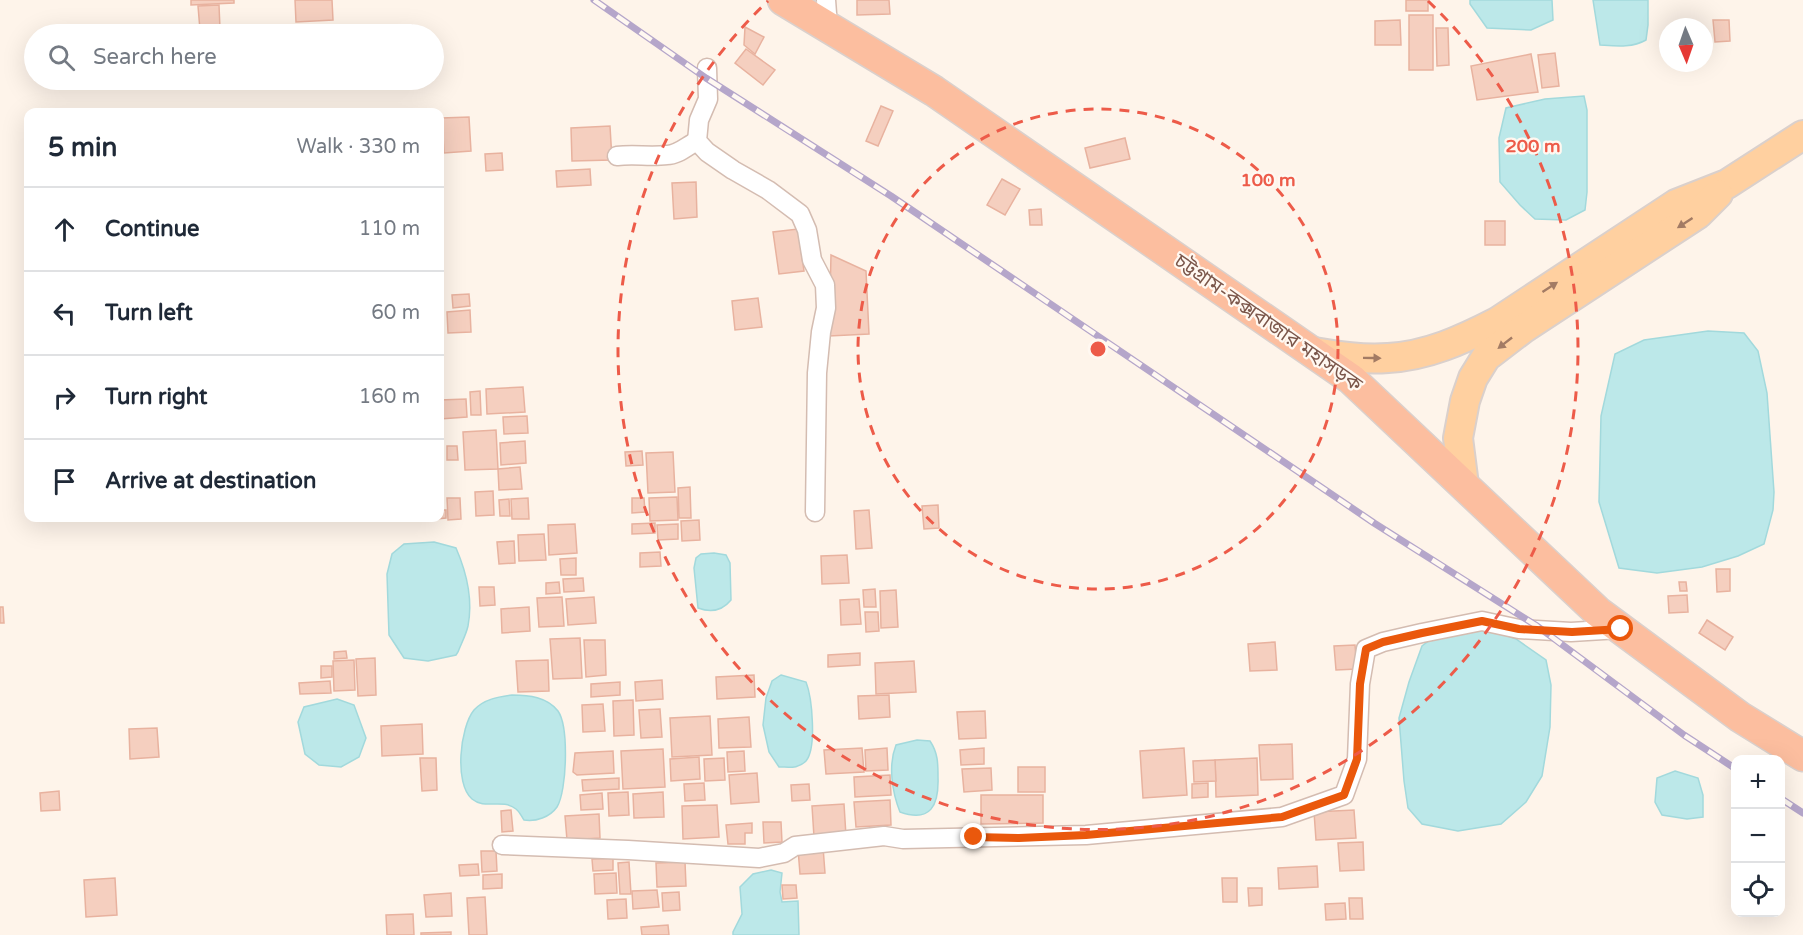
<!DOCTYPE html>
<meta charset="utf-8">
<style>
:root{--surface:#fff;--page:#f6f6f7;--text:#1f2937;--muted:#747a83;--line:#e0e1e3}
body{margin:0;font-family:"Varela Round","Noto Sans Bengali",sans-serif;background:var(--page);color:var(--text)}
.controls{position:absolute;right:18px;bottom:18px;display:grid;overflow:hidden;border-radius:12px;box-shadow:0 6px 24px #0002}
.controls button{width:54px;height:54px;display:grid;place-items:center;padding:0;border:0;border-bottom:2px solid var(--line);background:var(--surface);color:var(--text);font:30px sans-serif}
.compass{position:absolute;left:1659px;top:18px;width:54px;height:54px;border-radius:50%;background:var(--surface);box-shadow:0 6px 24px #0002;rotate:178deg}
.stop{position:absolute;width:18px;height:18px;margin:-14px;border:4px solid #ea580c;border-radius:50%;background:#fff}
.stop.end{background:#ea580c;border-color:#fff;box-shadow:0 2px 6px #0008}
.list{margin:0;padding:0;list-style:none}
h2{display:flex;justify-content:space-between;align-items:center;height:78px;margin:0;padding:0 24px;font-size:26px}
h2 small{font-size:20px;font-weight:400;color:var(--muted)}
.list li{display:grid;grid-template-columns:39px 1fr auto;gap:18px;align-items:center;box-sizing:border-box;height:84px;padding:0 24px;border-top:2px solid var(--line)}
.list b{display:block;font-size:22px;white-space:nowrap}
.list em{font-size:20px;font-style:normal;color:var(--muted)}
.icon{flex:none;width:33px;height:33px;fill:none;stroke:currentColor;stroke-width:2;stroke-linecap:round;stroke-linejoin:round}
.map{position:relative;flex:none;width:1803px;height:935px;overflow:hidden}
.search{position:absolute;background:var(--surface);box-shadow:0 6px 24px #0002;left:24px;top:24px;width:420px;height:66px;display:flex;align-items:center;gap:15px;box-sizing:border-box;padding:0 21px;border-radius:33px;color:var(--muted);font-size:22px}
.panel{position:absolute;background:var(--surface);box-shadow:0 6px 24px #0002;left:24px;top:108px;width:420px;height:414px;border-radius:12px}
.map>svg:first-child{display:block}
.water{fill:#bce8e9;stroke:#a2d9dc;stroke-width:1.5}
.building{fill:#f5cfbf;stroke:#e8b29f;stroke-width:1.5}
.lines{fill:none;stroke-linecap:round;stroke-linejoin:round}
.minor-casing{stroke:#d4bcb1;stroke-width:21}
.primary-casing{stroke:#dad0cc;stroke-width:32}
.trunk-casing{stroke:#dad0cc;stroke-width:33}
.minor{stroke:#fff;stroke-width:18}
.primary{stroke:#ffd0a0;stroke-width:28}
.trunk{stroke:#fcbe9f;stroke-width:30}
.rail-casing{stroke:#b5a6ca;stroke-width:7}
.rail{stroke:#fff8f1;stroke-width:4.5;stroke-dasharray:14;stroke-linecap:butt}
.oneway{fill:#a37b64}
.route{stroke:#ea580c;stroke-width:8}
.ring{fill:none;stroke:#ed5b49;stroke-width:3;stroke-dasharray:10 8}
.labels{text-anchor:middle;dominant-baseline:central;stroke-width:4.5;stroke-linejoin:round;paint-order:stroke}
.street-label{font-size:20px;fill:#7b564a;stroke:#fff8f1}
.centre{fill:#ed5b49;stroke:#fff8f1;stroke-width:3}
.ring-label{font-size:18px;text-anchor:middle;font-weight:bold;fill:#ed5b49;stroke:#fff8f1;stroke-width:4.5;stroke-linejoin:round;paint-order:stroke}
</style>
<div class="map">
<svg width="1803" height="935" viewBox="0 0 1803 935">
<rect width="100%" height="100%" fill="#fef4ea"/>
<g class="water">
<polygon points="1470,0 1552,0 1553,20 1531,30 1487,28 1470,4"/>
<path d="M1593,0h55v25l-2,15c-14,8 -30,6 -46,5z"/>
<polygon points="1584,96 1587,110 1587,192 1585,210 1566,220 1535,219 1520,205 1500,182 1499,138 1506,108 1545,99"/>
<polygon points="1708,331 1744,333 1758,351 1767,393 1774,492 1773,510 1764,544 1738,556 1702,567 1657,573 1619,568 1599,502 1601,416 1615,354 1644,340"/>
<path d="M434,542l22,6c10,23 17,52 12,78 -2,9 -7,18 -10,26l-2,3 -28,6 -24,-3 -15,-23 -2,-61 5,-20 12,-10z"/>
<path d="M714,553l12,2 4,8 1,37c-9,11 -20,13 -33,8l-4,-40 2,-10 5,-4z"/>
<polygon points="1477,625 1516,639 1546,660 1551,685 1550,727 1542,776 1526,802 1501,824 1458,831 1422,824 1408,808 1404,781 1399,718 1409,682 1422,646 1442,631"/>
<path d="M781,675l25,7c6,15 11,66 0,79 -8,8 -16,6 -27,6l-10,-15 -6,-27 3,-27 6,-17z"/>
<path d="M512,695c17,0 35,2 46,16 11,16 9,80 -1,96 -7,10 -21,15 -33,13 -3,-4 -4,-8 -8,-11 -14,-11 -31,1 -44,-10 -18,-15 -12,-72 2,-89 10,-11 24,-13 38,-15z"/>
<polygon points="337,699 354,705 366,738 359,757 341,767 319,765 305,754 298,722 304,707"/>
<path d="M917,740l13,1c8,12 8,22 8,36 1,28 -7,46 -38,35 -8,-20 -12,-47 -4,-67z"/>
<polygon points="1675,771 1698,778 1703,795 1703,817 1687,819 1662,815 1655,802 1657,778"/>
<polygon points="771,870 782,873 780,892 782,902 798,901 799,935 733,935 733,932 742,914 740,887 753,874"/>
</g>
<g class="building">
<polygon points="191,0 234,0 234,3 191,5"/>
<polygon points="295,0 332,0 333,20 296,22"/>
<polygon points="857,0 889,0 890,14 857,15"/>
<rect x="1406" y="0" width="22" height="11"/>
<polygon points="219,5 220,29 200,30 198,6"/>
<rect x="1409" y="15" width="24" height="55"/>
<polygon points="1400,20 1401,45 1375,45 1375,21"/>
<polygon points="1713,20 1729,20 1730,41 1715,42"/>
<polygon points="130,25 130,34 116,34 115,26"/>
<polygon points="412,25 413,34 367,34 367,27"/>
<polygon points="745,27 764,37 755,54 744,45"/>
<polygon points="1436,28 1448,28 1449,65 1437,66"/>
<polygon points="159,29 160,34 138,34 138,30"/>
<polygon points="746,49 775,70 763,85 735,63"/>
<polygon points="1555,53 1559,86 1542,88 1538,55"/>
<polygon points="1531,54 1538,92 1477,100 1471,66"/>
<polygon points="881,106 893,111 878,146 866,141"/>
<polygon points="469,117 471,151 444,153 442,118"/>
<polygon points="610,126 612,160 572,161 571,128"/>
<polygon points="1125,138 1130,159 1090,168 1085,148"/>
<polygon points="502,153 503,170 486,171 485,154"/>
<polygon points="590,169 591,185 557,187 556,171"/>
<polygon points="1002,179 1020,189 1005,215 987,205"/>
<polygon points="696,182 697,217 674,219 672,183"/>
<polygon points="1041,209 1042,225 1030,225 1029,210"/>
<rect x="1485" y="221" width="20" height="24"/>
<polygon points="798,229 804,271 779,274 773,232"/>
<polygon points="831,255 866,271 869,334 829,336"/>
<polygon points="469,294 470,306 453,308 452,295"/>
<polygon points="758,298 762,327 735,330 732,301"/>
<polygon points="470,310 471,332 448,333 447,312"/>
<polygon points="523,387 525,412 487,414 486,389"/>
<polygon points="480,391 481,415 471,415 470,392"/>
<polygon points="466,399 467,417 440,419 440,400"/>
<polygon points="527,416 528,433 504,434 503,417"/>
<polygon points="496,430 498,469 465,470 463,432"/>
<polygon points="525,441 526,463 501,465 500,443"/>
<polygon points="447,446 457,446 458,460 447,460"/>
<polygon points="642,451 643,465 626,466 625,452"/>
<polygon points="673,452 675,492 648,493 646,453"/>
<polygon points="520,467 522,489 499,490 498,469"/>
<polygon points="690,487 691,518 679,518 678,488"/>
<polygon points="493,491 494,515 476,516 475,492"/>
<polygon points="677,497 678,520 650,521 649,498"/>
<polygon points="447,498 460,498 461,519 448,520"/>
<polygon points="528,498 529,519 512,519 511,499"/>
<polygon points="632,498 644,498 645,512 632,513"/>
<polygon points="509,499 510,516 500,516 499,500"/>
<polygon points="938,505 939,528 924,529 922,506"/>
<polygon points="440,510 446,510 446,518 436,519 440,518"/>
<polygon points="869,510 872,548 856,549 854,511"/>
<polygon points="699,520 700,540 682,541 681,521"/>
<polygon points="655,523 655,533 632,534 632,524"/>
<polygon points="575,524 577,553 549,555 548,525"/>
<polygon points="678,524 678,539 658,540 657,525"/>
<polygon points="544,534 546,560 519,561 518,535"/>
<polygon points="514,541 515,563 499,564 497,542"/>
<polygon points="660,552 661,566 640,567 640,553"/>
<polygon points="847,555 849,583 822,584 821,556"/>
<polygon points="576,558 576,575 561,575 560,559"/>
<polygon points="1716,569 1730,569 1730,591 1717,592"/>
<polygon points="583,578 584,591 564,592 563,579"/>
<polygon points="559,582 560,593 546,594 546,583"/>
<polygon points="1679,582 1686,582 1687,591 1680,591"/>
<polygon points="479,587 494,587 495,605 480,606"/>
<polygon points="875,589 876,607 864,607 863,590"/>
<polygon points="896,590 898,627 881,628 880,591"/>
<polygon points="1687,595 1688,612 1669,613 1668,596"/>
<polygon points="562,597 564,626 539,627 537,598"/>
<polygon points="594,597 596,623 568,625 566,599"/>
<polygon points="859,599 861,624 841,625 840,600"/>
<polygon points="0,607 3,607 4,623 0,623"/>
<polygon points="529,607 530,631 502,633 501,609"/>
<polygon points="865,612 878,612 879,631 866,632"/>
<polygon points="1707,620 1733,637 1725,650 1699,633"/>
<polygon points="580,638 582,678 553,679 550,639"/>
<polygon points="584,640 605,640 606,675 586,677"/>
<polygon points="1275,642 1277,670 1250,671 1248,644"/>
<polygon points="1355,645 1357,669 1336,670 1334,646"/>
<polygon points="346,651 347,658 334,659 334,652"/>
<polygon points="860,653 860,665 828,667 828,655"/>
<polygon points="375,658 376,695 358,696 356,659"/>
<polygon points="354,660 355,690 334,691 333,661"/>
<polygon points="548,660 549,691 518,692 516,661"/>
<polygon points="914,661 916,692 876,694 875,663"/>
<polygon points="321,666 332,666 332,677 321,678"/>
<polygon points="754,675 755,697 717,699 716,677"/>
<polygon points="662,680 663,699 636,701 635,682"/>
<polygon points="330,681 331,693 300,694 299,683"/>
<polygon points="620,682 620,695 591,697 591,684"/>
<polygon points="889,695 890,717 859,719 858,696"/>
<polygon points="633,700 634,735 614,736 613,701"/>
<polygon points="603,704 605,731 583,732 582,705"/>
<polygon points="660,709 662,737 641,738 639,710"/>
<polygon points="985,711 986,738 959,739 957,712"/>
<polygon points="710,716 712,755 672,757 670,718"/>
<polygon points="749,717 751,747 719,748 718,719"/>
<polygon points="422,724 423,754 382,756 381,726"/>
<polygon points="157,728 159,757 130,759 129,729"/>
<polygon points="1292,744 1293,779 1261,780 1259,745"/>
<polygon points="862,748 864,772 826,774 824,750"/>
<polygon points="887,748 888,770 866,771 865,750"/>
<polygon points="984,748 984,764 961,765 960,750"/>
<polygon points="1184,748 1187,795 1143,798 1140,751"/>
<polygon points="663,749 665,787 623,789 621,751"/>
<polygon points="613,751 614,773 577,775 573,772 575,753"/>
<polygon points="744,751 745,771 728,772 727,752"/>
<polygon points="699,757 700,779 671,781 670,759"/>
<polygon points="420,758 436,758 437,790 422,791"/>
<polygon points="724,758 725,780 705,781 704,759"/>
<polygon points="1257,758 1258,795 1216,797 1215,760"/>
<polygon points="1215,760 1216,781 1194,782 1193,761"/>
<rect x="1018" y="767" width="27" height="25"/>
<polygon points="991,768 992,790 964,792 962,769"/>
<polygon points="757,773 759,802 731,804 729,775"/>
<polygon points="890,775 891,795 855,797 854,777"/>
<polygon points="619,778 619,789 583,791 582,780"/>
<polygon points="704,783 705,800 685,801 684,784"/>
<polygon points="1208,783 1208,797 1192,798 1192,784"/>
<polygon points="809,784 810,800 792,801 791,785"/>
<polygon points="59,791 60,810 41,811 40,793"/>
<polygon points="628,792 629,815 609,816 608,793"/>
<polygon points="663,792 664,817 634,818 633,794"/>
<polygon points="602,793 603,809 581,810 580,795"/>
<polygon points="981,795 1043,795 1043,823 981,824"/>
<polygon points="890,800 891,825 856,827 854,802"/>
<polygon points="844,804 846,836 814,837 812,806"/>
<polygon points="717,805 719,837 683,839 682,806"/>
<polygon points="511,810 513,831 502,832 501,811"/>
<polygon points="1354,810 1356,838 1316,840 1314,812"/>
<polygon points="599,814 600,838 567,840 565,816"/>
<polygon points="763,822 781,822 782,842 764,843"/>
<polygon points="752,823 752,833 745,833 745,844 728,844 726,825"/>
<polygon points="1363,842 1364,870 1340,871 1338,843"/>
<polygon points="823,847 825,873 800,874 798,849"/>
<polygon points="481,851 496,851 497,871 482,872"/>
<polygon points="613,858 613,870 593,871 592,859"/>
<polygon points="629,862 631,894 620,894 618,863"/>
<polygon points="685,862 686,886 657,887 656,863"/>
<polygon points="478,864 479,875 460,876 459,865"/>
<polygon points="1317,866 1318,887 1279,889 1278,868"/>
<polygon points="616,873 617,893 595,894 594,874"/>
<polygon points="502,874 502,888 483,889 483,875"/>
<polygon points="115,878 117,915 86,917 84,880"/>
<polygon points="1222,878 1237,878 1237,902 1223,902"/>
<polygon points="782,885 796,885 797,898 783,899"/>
<polygon points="1248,888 1262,888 1262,905 1249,906"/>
<polygon points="657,890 659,907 633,909 632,891"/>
<polygon points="679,892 680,910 663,911 662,893"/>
<polygon points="451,893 452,916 426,917 424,895"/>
<polygon points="485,897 487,935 469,935 467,898"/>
<polygon points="1349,898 1362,898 1363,919 1350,919"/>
<polygon points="626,899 627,918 608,919 607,900"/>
<polygon points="1345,903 1346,919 1326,920 1325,904"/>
<polygon points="413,914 414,935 387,935 386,915"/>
<polygon points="668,925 669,935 642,935 641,927"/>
<polygon points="451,932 451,935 421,935 421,933"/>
</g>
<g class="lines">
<defs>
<g id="minor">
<polyline points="826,0 828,27"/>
<polyline points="707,68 708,99 699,120 697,141 707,152 733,170 768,190 800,214 807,230 812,260 825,285 826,308 821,332 817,373 815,512"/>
<path d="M617,156c17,-2 33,1 50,-1 11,0 20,-9 30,-14"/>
<polyline points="502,845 628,850 759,858 784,853 795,846 884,836 903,839 1086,835 1282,817 1344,795 1357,759 1360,684 1366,649 1383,642 1422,633 1482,621 1519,629 1571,632 1620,629"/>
</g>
<g id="primary">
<path d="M1314,352c24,4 49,8 74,6 39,-2 74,-18 109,-36l179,-118 51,-20 76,-49"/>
<polyline points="1464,485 1458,438 1465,401 1473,378 1486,357 1524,328 1698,214 1718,194"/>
</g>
<polyline id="trunk" points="783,0 934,91 1351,379 1598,612 1740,717 1803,756"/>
</defs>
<use href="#minor" class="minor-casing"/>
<use href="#primary" class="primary-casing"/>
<use href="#trunk" class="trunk-casing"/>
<use href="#minor" class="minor"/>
<use href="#primary" class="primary"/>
<use href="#trunk" class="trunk"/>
<defs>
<g id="rail">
<polyline points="594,0 706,78 891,196 1374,523 1537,626 1684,735 1736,769"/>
<polyline points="1780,798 1803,813"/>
</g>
</defs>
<use href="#rail" class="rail-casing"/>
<use href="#rail" class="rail"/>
</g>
<defs><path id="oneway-solid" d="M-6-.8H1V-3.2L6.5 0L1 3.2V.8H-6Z" transform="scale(1.5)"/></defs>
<g class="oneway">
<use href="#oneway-solid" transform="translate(1685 223) rotate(147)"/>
<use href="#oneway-solid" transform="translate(1550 287) rotate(-33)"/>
<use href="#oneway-solid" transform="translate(1505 343) rotate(142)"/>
<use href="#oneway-solid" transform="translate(1372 358) rotate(1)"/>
</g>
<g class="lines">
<polyline class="route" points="974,837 1019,838 1086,835 1282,817 1344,795 1357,759 1360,684 1366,649 1383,642 1422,633 1482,621 1519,629 1572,632 1621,629"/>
</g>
<g class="ring">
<circle cx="1098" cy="349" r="240"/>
<path d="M1428 1A480 480 0 1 1 768 1"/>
</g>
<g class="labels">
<g class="street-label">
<text transform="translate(1268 323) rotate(35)">চট্টগ্রাম-কক্সবাজার মহাসড়ক</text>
</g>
</g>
<circle cx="1098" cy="349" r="9" class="centre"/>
<g class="ring-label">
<text x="1533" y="152">200 m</text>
<text x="1268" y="186">100 m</text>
</g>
</svg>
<div class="controls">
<button>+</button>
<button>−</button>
<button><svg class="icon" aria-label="locate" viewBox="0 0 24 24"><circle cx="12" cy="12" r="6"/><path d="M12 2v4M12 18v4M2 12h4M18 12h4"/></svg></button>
</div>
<svg class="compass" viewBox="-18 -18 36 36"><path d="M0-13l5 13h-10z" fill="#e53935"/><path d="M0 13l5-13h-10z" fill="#747a83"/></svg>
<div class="stop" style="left:1621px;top:629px"></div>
<div class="stop end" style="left:974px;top:837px"></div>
<div class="search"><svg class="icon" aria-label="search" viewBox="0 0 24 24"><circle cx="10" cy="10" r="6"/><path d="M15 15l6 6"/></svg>Search here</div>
<section class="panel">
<h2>5 min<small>Walk · 330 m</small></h2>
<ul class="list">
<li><svg class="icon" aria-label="ahead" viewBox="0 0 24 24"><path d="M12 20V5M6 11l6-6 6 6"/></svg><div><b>Continue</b></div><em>110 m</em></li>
<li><svg class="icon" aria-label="left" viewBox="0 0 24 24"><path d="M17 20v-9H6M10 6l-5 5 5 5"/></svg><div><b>Turn left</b></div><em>60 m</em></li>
<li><svg class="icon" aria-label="right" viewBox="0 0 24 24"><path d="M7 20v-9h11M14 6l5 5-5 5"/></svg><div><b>Turn right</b></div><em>160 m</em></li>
<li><svg class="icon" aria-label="arrive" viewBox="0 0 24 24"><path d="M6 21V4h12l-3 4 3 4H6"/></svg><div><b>Arrive at destination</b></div></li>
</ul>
</section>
</div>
